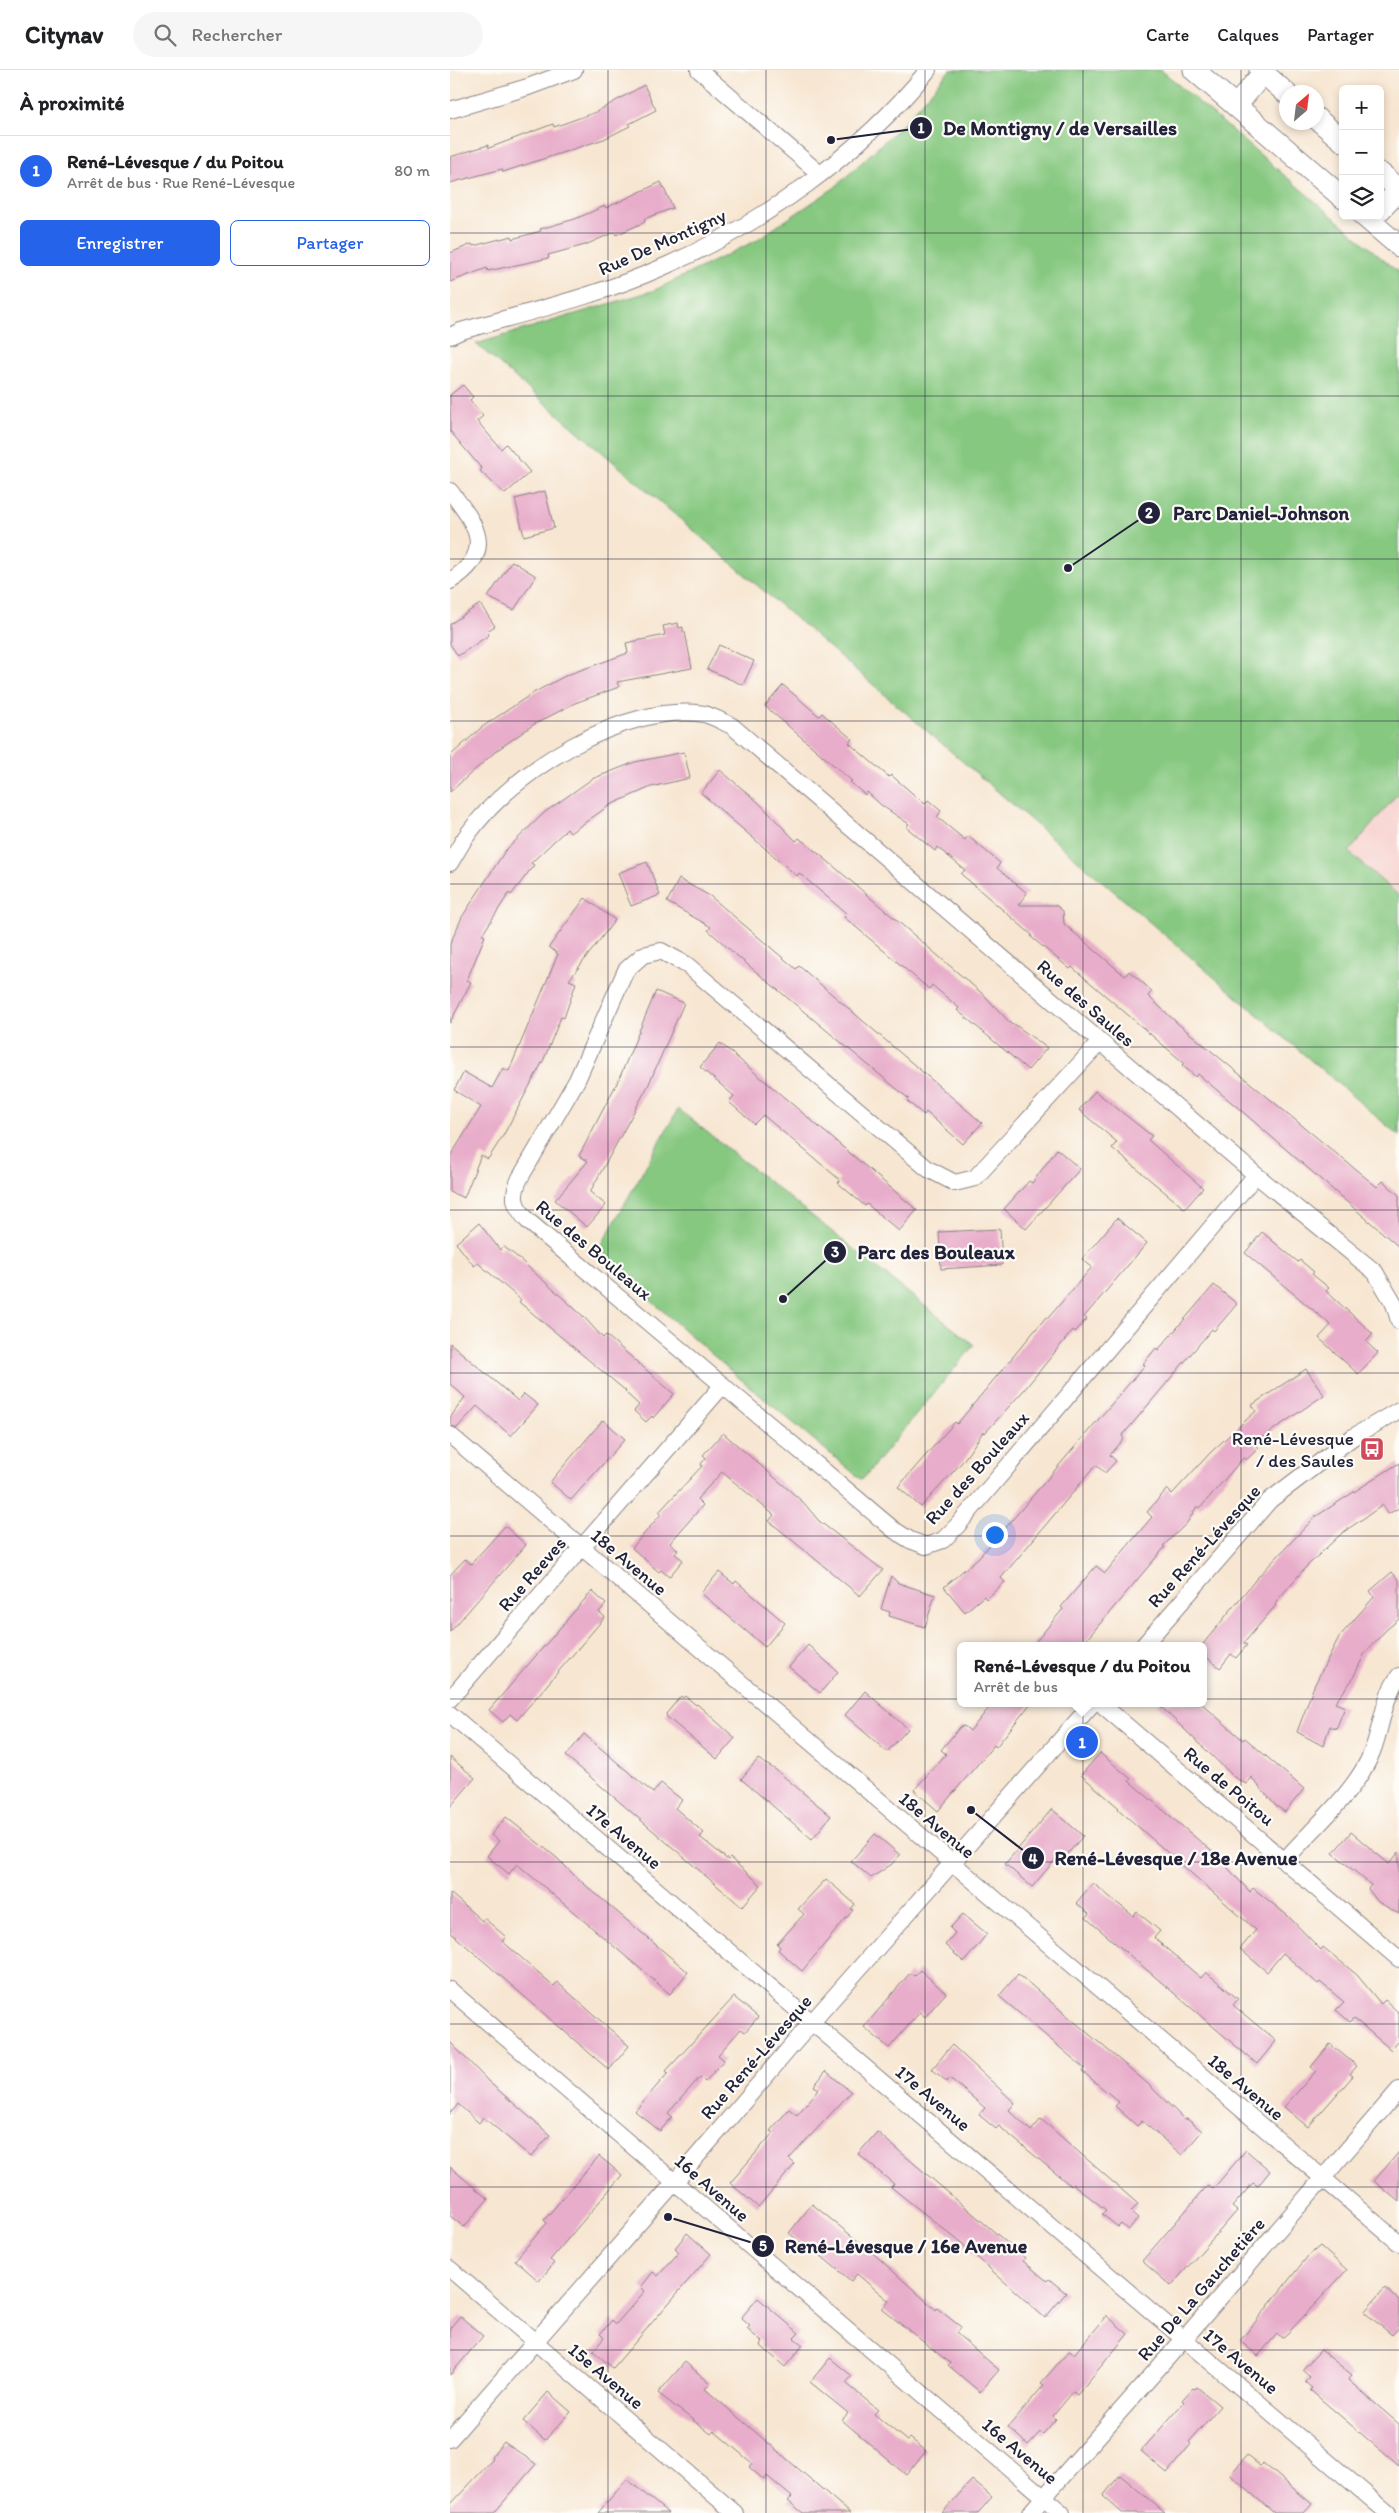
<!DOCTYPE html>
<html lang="fr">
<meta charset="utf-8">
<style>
:root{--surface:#fff;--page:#f6f6f6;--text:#202124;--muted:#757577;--line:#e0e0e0;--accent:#2563eb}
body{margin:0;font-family:Itim,sans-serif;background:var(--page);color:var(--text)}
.controls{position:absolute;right:15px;top:15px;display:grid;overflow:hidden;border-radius:8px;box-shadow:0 2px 8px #0003}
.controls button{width:45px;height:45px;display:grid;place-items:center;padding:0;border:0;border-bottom:1px solid var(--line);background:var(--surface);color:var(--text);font:25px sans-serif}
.compass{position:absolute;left:829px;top:15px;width:45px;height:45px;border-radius:50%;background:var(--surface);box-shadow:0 2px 8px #0003;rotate:28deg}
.you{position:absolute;left:544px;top:1464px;width:18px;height:18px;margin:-12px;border:4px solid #fff;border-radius:50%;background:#1a73e8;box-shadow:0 0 0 8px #1a73e833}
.badge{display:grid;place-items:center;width:32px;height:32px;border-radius:50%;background:var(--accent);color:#fff;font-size:16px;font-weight:700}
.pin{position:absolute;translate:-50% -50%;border:2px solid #fff;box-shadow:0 1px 5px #0006}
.popup{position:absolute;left:507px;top:1572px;width:250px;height:65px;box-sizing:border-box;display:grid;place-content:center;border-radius:8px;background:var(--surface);filter:drop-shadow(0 1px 4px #0005);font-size:16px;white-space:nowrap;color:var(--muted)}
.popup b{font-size:19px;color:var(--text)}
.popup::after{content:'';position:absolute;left:50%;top:100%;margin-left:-10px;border:10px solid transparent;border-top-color:var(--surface)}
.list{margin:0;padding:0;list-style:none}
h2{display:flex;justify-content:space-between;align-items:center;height:65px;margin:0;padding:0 20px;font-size:21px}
h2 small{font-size:16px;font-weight:400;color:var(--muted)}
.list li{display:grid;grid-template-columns:32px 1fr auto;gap:15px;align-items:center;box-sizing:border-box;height:70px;padding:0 20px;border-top:1px solid var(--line)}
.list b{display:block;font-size:19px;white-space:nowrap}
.list p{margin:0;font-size:16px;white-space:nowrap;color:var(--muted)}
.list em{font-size:16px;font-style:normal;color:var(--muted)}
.actions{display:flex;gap:10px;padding:15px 20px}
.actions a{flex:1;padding:11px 0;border:1px solid var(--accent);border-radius:8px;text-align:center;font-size:18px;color:var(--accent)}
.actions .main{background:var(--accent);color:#fff}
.icon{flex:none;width:28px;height:28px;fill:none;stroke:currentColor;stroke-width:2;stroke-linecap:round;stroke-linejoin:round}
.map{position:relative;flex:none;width:949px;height:2443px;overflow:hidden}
header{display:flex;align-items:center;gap:30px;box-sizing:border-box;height:70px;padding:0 25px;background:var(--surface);border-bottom:1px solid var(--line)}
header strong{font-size:24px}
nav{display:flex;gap:28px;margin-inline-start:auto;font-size:18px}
.search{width:350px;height:45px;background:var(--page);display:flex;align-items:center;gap:12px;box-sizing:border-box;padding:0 18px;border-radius:28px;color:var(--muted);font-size:19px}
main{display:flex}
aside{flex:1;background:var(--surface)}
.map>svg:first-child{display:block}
.built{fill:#f7d0cd}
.green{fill:#86c880;stroke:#54755e}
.building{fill:#e8adca}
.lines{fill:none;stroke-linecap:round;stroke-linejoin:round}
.minor-casing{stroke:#8c8486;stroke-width:18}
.tertiary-casing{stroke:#8c8486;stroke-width:23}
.minor{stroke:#fff;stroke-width:16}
.tertiary{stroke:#fff;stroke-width:21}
.grid{fill:none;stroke:#22223b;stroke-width:1;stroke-opacity:0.55}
.labels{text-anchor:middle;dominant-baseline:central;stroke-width:4.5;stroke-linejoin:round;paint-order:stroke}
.street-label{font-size:19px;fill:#22223b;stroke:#fdfcf7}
.poi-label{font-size:19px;fill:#22223b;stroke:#fdfcf7;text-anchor:end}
.leader{fill:none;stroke:#22223b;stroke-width:2}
.callout-dot{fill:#22223b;stroke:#fdfcf7;stroke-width:2}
.mark-label{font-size:15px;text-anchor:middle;font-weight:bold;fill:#fff}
.callout-label{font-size:20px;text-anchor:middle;font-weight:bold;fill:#22223b;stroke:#fdfcf7;stroke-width:4.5;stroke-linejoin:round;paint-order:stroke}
</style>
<header>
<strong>Citynav</strong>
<div class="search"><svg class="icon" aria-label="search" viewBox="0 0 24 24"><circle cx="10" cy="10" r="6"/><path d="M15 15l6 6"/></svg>Rechercher</div>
<nav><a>Carte</a><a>Calques</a><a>Partager</a></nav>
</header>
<main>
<aside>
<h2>À proximité<small></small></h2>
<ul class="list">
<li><span class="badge">1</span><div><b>René-Lévesque / du Poitou</b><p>Arrêt de bus · Rue René-Lévesque</p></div><em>80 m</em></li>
</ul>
<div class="actions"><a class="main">Enregistrer</a><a>Partager</a></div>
</aside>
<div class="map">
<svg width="949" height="2443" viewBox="0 0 949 2443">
<rect width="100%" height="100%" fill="#fdfcf7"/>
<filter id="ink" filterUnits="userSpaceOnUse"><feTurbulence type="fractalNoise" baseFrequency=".02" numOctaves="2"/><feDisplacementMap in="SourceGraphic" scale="10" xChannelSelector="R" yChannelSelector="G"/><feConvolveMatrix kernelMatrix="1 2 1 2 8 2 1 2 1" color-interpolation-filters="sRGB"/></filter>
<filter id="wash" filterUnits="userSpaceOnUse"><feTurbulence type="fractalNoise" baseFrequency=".0096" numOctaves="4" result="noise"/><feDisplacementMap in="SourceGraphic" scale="20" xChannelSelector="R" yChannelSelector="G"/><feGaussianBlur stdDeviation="1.12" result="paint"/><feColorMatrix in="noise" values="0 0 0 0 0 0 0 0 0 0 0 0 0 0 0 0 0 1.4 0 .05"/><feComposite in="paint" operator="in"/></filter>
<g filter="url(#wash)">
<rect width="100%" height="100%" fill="#f7e6d1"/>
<polygon class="built" points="949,722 949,826 899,782"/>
<g class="green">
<polygon points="500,0 711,0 949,203 949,722 899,782 949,826 949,1066 26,274 205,220 305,171 384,118 453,54"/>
<polygon points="228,1039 524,1275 412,1410 282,1302 147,1183"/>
</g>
<g id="blocks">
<g class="building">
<polygon points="194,15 206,40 179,54 180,56 154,69 53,102 52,99 0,113 0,87 38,75 39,78 103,54 104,57 146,42"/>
<polygon points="211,112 223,138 194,149 195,152 166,165 165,162 135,175 98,185 99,188 38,201 37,198 0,212 0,183 22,174 23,176 62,166 62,169 91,161 90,159 125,149 155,136 156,138"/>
<polygon points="13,315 23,327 20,330 33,346 27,351 51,379 56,374 80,402 55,424 30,401 32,399 0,361 0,325"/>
<polygon points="95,421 104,458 74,466 65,429"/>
<polygon points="62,491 86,506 64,540 38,527"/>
<polygon points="30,534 45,556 37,561 39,565 8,586 0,574 0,554"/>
<polygon points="228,553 229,558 233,557 233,562 235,562 242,598 167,612 169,617 125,633 83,655 46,681 0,722 0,686 32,657 83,623 117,605 178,583 176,573 215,565 213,556"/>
<polygon points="269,575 304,591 293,615 257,599"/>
<polygon points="333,615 369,646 372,643 402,669 399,673 439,707 441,705 475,734 478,730 491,741 487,747 515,770 518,766 550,793 547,798 577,823 568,835 606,835 613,841 614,854 675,906 679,901 702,921 698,926 726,952 927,1117 933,1111 949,1125 949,1177 787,1037 748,1004 746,1007 732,995 734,993 622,897 620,899 581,867 582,865 511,804 515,800 487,777 485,781 456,757 459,754 431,735 417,722 415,725 400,712 402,711 315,636"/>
<polygon points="234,682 240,708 201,717 160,735 120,763 117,759 81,793 84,795 61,825 59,823 32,865 35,866 17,910 21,912 0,953 0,874 12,847 55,781 95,742 142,709 185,692"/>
<polygon points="270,700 308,732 346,771 349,768 374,788 535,926 562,955 564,954 597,978 578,1000 507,940 509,938 482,915 479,919 394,847 397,844 349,803 347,806 251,723"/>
<polygon points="197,792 210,825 181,836 168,803"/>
<polygon points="229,809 260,826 346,899 349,896 532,1053 513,1074 476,1042 474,1045 457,1031 459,1029 286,885 258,860 261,857 217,832"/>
<polygon points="135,828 165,850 119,910 126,913 114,948 111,947 94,989 53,1066 38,1089 31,1085 14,1128 0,1122 0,1087 31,1037 4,1020 14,1002 42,1018 53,998 59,1001 108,884 99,877"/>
<polygon points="206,921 234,933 198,1016 140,1122 156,1135 137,1157 105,1130 138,1091 129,1086 169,1009"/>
<polygon points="270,973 467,1140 449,1161 417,1134 415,1136 388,1113 390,1110 313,1045 304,1054 279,1032 284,1026 250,997"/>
<polygon points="645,1021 702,1066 698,1070 753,1118 735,1139 662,1078 667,1072 629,1040"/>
<polygon points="607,1079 630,1099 576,1159 554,1139 579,1111 582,1113"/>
<polygon points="667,1148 697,1173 634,1247 637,1249 625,1262 623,1260 574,1320 535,1363 533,1362 513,1391 471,1437 448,1417 505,1352 507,1354 596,1247 598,1248 642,1197 632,1189"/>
<polygon points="29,1153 50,1180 53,1176 66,1186 134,1247 153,1268 156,1265 224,1324 203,1348 202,1346 196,1352 184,1341 189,1335 175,1322 176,1321 69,1232 71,1230 28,1193 24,1196 6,1173"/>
<polygon points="550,1159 552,1195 491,1199 489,1162"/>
<polygon points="812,1162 848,1192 850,1190 864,1202 862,1204 879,1218 876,1221 923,1264 916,1272 928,1283 908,1304 869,1268 881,1255 795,1183"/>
<polygon points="764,1215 787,1234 764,1261 762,1259 672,1366 674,1369 660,1385 666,1391 655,1403 646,1395 551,1508 555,1512 536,1529 534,1526 515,1542 494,1517 528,1488 551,1463 695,1295 693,1294 706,1278 708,1280"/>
<polygon points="0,1273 68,1331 74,1324 88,1335 61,1366 27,1336 7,1358 0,1355 0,1348 15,1327 0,1314"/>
<polygon points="856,1299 874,1325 804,1373 809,1378 796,1390 794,1387 750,1438 747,1436 737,1453 713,1476 715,1477 631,1576 582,1576 613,1539 611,1537 646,1496 655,1503 702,1447 697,1442 717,1419 722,1424 761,1382 806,1341 802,1335"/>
<polygon points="153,1350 175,1369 121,1430 100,1412"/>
<polygon points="273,1363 353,1432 369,1451 433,1500 410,1526 319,1451 324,1445 272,1402 247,1429 253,1435 220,1473 228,1480 225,1484 233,1490 219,1507 211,1500 209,1502 182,1478 211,1444 209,1442 252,1396 251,1394 256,1388 253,1385"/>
<polygon points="949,1393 949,1438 938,1444 933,1435 892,1463 854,1499 825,1533 826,1535 794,1573 797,1575 786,1588 781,1584 770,1598 753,1584 753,1574 806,1509 865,1447"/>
<polygon points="55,1456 76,1475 0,1562 0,1505 15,1489 21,1494"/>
<polygon points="269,1502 284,1514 286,1511 335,1553 315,1577 251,1523"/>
<polygon points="942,1502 949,1510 949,1549 935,1561 915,1583 902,1610 885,1633 895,1637 886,1659 880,1656 873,1676 847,1662 864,1616 889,1567 924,1527 920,1521"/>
<polygon points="441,1506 448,1513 485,1525 475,1557 439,1546 440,1542 431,1539"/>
<polygon points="142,1521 156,1534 149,1542 155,1547 67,1650 60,1644 53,1652 39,1640"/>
<polygon points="358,1575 388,1602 370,1623 339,1597"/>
<polygon points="415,1621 458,1659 437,1682 395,1645"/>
<polygon points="231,1626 233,1628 235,1626 246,1635 247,1634 285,1668 267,1689 217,1647 216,1644"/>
<polygon points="543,1633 581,1633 546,1677 544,1675 488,1741 464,1720 496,1684 491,1680 510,1657 514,1656 520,1661"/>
<polygon points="707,1633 751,1633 793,1670 795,1668 854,1719 835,1742 825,1735 801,1707 796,1714 784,1707"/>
<polygon points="134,1664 203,1723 211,1713 232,1730 225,1738 254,1763 250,1767 278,1790 280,1788 311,1815 292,1837 116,1686"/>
<polygon points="650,1683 681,1709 679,1711 766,1785 800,1822 803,1818 838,1846 871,1880 873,1877 907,1905 931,1934 935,1930 949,1943 949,1971 941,1980 904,1948 900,1952 886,1940 894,1932 870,1912 868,1914 833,1883 817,1902 790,1879 806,1860 668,1739 669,1738 631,1705"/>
<polygon points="0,1687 25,1708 0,1737"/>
<polygon points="308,1689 326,1700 381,1746 362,1769 291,1709"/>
<polygon points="602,1739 633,1766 614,1788 610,1784 582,1817 555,1794"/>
<polygon points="56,1747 107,1788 127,1808 238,1902 220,1924 67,1794 59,1804 37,1786 49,1771 41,1765"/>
<polygon points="901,1762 939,1794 949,1782 949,1844 928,1832 918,1819 921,1815 883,1783"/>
<polygon points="425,1764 450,1785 442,1794 421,1808 401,1791"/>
<polygon points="376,1809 405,1834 401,1839 403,1840 352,1901 328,1880 330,1877 327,1874 354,1844 348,1839"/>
<polygon points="643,1813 683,1846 687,1842 710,1861 704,1868 751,1908 756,1902 788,1929 783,1935 826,1971 807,1994 636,1848 639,1844 626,1833"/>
<polygon points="0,1823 32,1851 34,1848 56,1867 52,1871 104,1916 107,1912 179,1976 159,2000 0,1862"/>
<polygon points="513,1844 537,1864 514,1892 495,1875 505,1863 500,1858"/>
<polygon points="470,1900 496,1923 475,1947 470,1942 439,1978 414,1957 460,1903 464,1906"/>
<polygon points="568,1904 698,2014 735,2050 737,2049 752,2061 732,2085 692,2051 687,2056 665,2036 669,2032 632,2001 634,1998 549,1926"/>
<polygon points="284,1927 308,1947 295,1962 291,1959 268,1985 274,1990 255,2012 250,2007 218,2043 222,2047 210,2061 185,2041 218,2003 216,2001"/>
<polygon points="0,1972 39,2012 100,2065 81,2087 33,2047 29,2053 8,2034 0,2044"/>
<polygon points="880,1974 907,1996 900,2004 903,2006 858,2057 834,2037 866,2001 861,1997"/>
<polygon points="502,1975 565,2033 559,2040 581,2061 591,2049 688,2134 681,2142 688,2148 678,2160 671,2154 668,2157 652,2144 656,2140 623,2114 621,2116 549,2056 546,2059 529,2045 535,2038 500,2008 497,2012 482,1999"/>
<polygon points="376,2001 401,2022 339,2089 345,2094 308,2137 280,2113 323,2063 320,2061 339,2039 347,2045 369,2019 364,2016"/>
<polygon points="427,2062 575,2188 573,2191 597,2211 599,2209 616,2223 595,2248 510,2172 441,2117 444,2114 408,2084"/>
<polygon points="796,2080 820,2101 808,2116 803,2113 782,2137 787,2141 721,2216 692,2191 758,2115 763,2119"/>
<polygon points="949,2082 949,2132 924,2111"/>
<polygon points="149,2086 172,2105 100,2190 104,2193 89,2211 65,2190 97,2153 94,2150"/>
<polygon points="0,2097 38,2129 14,2157 0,2146"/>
<polygon points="362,2134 424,2184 486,2240 487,2238 511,2257 506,2263 549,2300 530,2322 498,2295 500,2293 432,2239 439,2231 407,2204 401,2211 364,2180 362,2182 339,2163"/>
<polygon points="237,2163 261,2184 163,2298 143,2281 154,2268 150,2264 162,2250 166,2254 195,2221 191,2217 203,2202 208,2206 229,2182 225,2178"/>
<polygon points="870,2176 897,2200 839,2262 832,2268 827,2264 808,2286 790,2271 858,2186"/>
<polygon points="935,2218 949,2230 949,2257 942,2265 914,2242"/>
<polygon points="308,2228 349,2263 344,2268 353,2275 335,2297 310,2275 312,2272 297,2259 300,2256 291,2248"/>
<polygon points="10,2246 33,2266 0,2305 0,2258"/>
<polygon points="657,2246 678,2264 627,2325 623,2322 603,2346 606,2349 593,2364 590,2362 578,2375 558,2357 594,2315 591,2313 619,2281 624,2284"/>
<polygon points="871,2280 902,2305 898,2310 949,2354 949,2396 860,2320 862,2318 855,2312 860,2307 852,2300"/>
<polygon points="380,2288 402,2306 396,2313 428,2340 424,2344 457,2371 460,2368 476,2381 456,2405 392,2350 398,2343 360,2312"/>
<polygon points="235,2292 260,2313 255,2319 400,2443 353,2443 338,2431 342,2427 317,2406 314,2410 299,2397 302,2393 264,2361 261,2364 208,2323"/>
<polygon points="747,2317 770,2336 739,2372 741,2374 717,2403 691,2381 734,2332 732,2330 743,2318 745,2319"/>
<polygon points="98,2322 121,2342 95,2370 73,2351"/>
<polygon points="54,2372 86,2394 44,2443 0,2443 0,2435 43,2389 41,2387"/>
<polygon points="797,2385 810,2396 813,2393 862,2434 854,2443 824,2443 780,2405"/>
<polygon points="670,2405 715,2443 672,2443 653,2426"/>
<polygon points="177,2409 218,2443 148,2443"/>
<polygon points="522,2410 542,2427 528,2443 492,2443"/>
</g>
</g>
</g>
<g filter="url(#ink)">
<use href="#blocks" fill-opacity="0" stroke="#8c8486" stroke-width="1"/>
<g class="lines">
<defs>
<g id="minor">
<polyline points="249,0 370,104"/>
<polyline points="0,40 78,17 124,0"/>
<path d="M0,266l11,-5c67,-19 137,-35 202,-64 100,-43 196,-112 265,-197"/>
<path d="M0,421c26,33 47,61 0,90"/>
<path d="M0,793c6,-9 11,-20 18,-29 45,-63 156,-132 236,-120 9,2 19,8 28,12l524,449 119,97 19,32 5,17"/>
<path d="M650,972l-125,136 -20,5 -27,-14 -241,-204 -26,-14 -18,4 -17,15 -49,110 -57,98c-9,19 -6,28 8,43l366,309 16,10 16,6 17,-6 14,-14 299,-351"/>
<polyline points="0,1365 949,2173"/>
<polyline points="693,1576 820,1430 903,1367 949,1340"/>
<polyline points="0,1629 273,1315"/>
<polyline points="650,1633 949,1889"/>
<polyline points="0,1644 938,2443"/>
<path d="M835,1790c28,-32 72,-69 87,-108 10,-25 11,-54 27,-76"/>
<polyline points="0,1920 612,2443"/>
<polyline points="0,2199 285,2443"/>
<polyline points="0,2369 224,2113 362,1952 643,1633"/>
<polyline points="580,2443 734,2269 949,2020"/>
</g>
<g id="tertiary">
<polyline points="744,0 893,128"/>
<polyline points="810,0 836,23"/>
<polyline points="786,36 813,3"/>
<polyline points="866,48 893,71"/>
<polyline points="930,103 949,119"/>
<polyline points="930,140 949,120"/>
<polyline points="914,146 949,176"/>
</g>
</defs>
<use href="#minor" class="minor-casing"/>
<use href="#tertiary" class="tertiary-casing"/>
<use href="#minor" class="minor"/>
<use href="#tertiary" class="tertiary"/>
</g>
</g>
<path class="grid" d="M158,0v2443M316,0v2443M475,0v2443M633,0v2443M791,0v2443M0,163h949M0,326h949M0,489h949M0,651h949M0,814h949M0,977h949M0,1140h949M0,1303h949M0,1466h949M0,1629h949M0,1792h949M0,1954h949M0,2117h949M0,2280h949"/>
<defs>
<symbol id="bus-square" viewBox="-11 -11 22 22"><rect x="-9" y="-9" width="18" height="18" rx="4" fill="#d1495b" stroke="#fdfcf7"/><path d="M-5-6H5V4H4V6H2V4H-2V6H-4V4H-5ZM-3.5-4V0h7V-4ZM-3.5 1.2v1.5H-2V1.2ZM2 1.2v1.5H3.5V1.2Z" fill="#fff"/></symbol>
</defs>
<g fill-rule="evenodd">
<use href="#bus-square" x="908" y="1365" width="28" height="28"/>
</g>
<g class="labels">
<g class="street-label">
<text transform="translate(212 172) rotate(-24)">Rue De Montigny</text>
<text transform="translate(636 933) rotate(41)">Rue des Saules</text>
<text transform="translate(144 1180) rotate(40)">Rue des Bouleaux</text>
<text transform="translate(527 1398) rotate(-48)">Rue des Bouleaux</text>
<text transform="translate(754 1476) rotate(-48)">Rue René-Lévesque</text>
<text transform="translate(179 1492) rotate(40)">18e Avenue</text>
<text transform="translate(82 1504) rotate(-49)">Rue Reeves</text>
<text transform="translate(779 1716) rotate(40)">Rue de Poitou</text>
<text transform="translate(487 1755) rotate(40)">18e Avenue</text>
<text transform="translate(174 1766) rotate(40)">17e Avenue</text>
<text transform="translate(306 1987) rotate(-49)">Rue René-Lévesque</text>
<text transform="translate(796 2017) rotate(40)">18e Avenue</text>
<text transform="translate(483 2028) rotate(40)">17e Avenue</text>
<text transform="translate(262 2118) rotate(41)">16e Avenue</text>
<text transform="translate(751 2219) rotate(-49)">Rue De La Gauchetière</text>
<text transform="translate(791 2291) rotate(40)">17e Avenue</text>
<text transform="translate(156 2306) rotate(40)">15e Avenue</text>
<text transform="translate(570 2381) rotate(40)">16e Avenue</text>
</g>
<g class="poi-label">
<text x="904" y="1368">René-Lévesque<tspan x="904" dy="22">/ des Saules</tspan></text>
</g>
</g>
<path class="leader" d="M381 70L471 58M618 498L699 443M333 1229L385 1182M521 1740L583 1788M218 2147L313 2176"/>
<g class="callout-dot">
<circle cx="381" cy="70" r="5"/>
<circle cx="618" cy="498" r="5"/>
<circle cx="333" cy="1229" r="5"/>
<circle cx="521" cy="1740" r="5"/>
<circle cx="218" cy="2147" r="5"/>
<circle cx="471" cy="58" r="12"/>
<circle cx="699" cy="443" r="12"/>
<circle cx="385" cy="1182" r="12"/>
<circle cx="583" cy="1788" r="12"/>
<circle cx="313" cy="2176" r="12"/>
</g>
<g class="mark-label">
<text x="471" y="63">1</text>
<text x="699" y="448">2</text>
<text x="385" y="1187">3</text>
<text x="583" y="1794">4</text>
<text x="313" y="2181">5</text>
</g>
<g class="callout-label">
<text x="610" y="65">De Montigny / de Versailles</text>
<text x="811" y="450">Parc Daniel-Johnson</text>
<text x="486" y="1189">Parc des Bouleaux</text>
<text x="726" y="1795">René-Lévesque / 18e Avenue</text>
<text x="456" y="2183">René-Lévesque / 16e Avenue</text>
</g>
</svg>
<div class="controls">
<button>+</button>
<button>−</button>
<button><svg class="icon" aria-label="layers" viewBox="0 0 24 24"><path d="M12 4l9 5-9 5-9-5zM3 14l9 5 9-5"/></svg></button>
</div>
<svg class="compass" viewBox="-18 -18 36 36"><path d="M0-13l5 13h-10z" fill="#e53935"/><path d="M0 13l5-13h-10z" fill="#757577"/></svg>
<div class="you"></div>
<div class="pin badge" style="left:632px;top:1672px">1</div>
<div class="popup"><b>René-Lévesque / du Poitou</b>Arrêt de bus</div>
</div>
</main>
